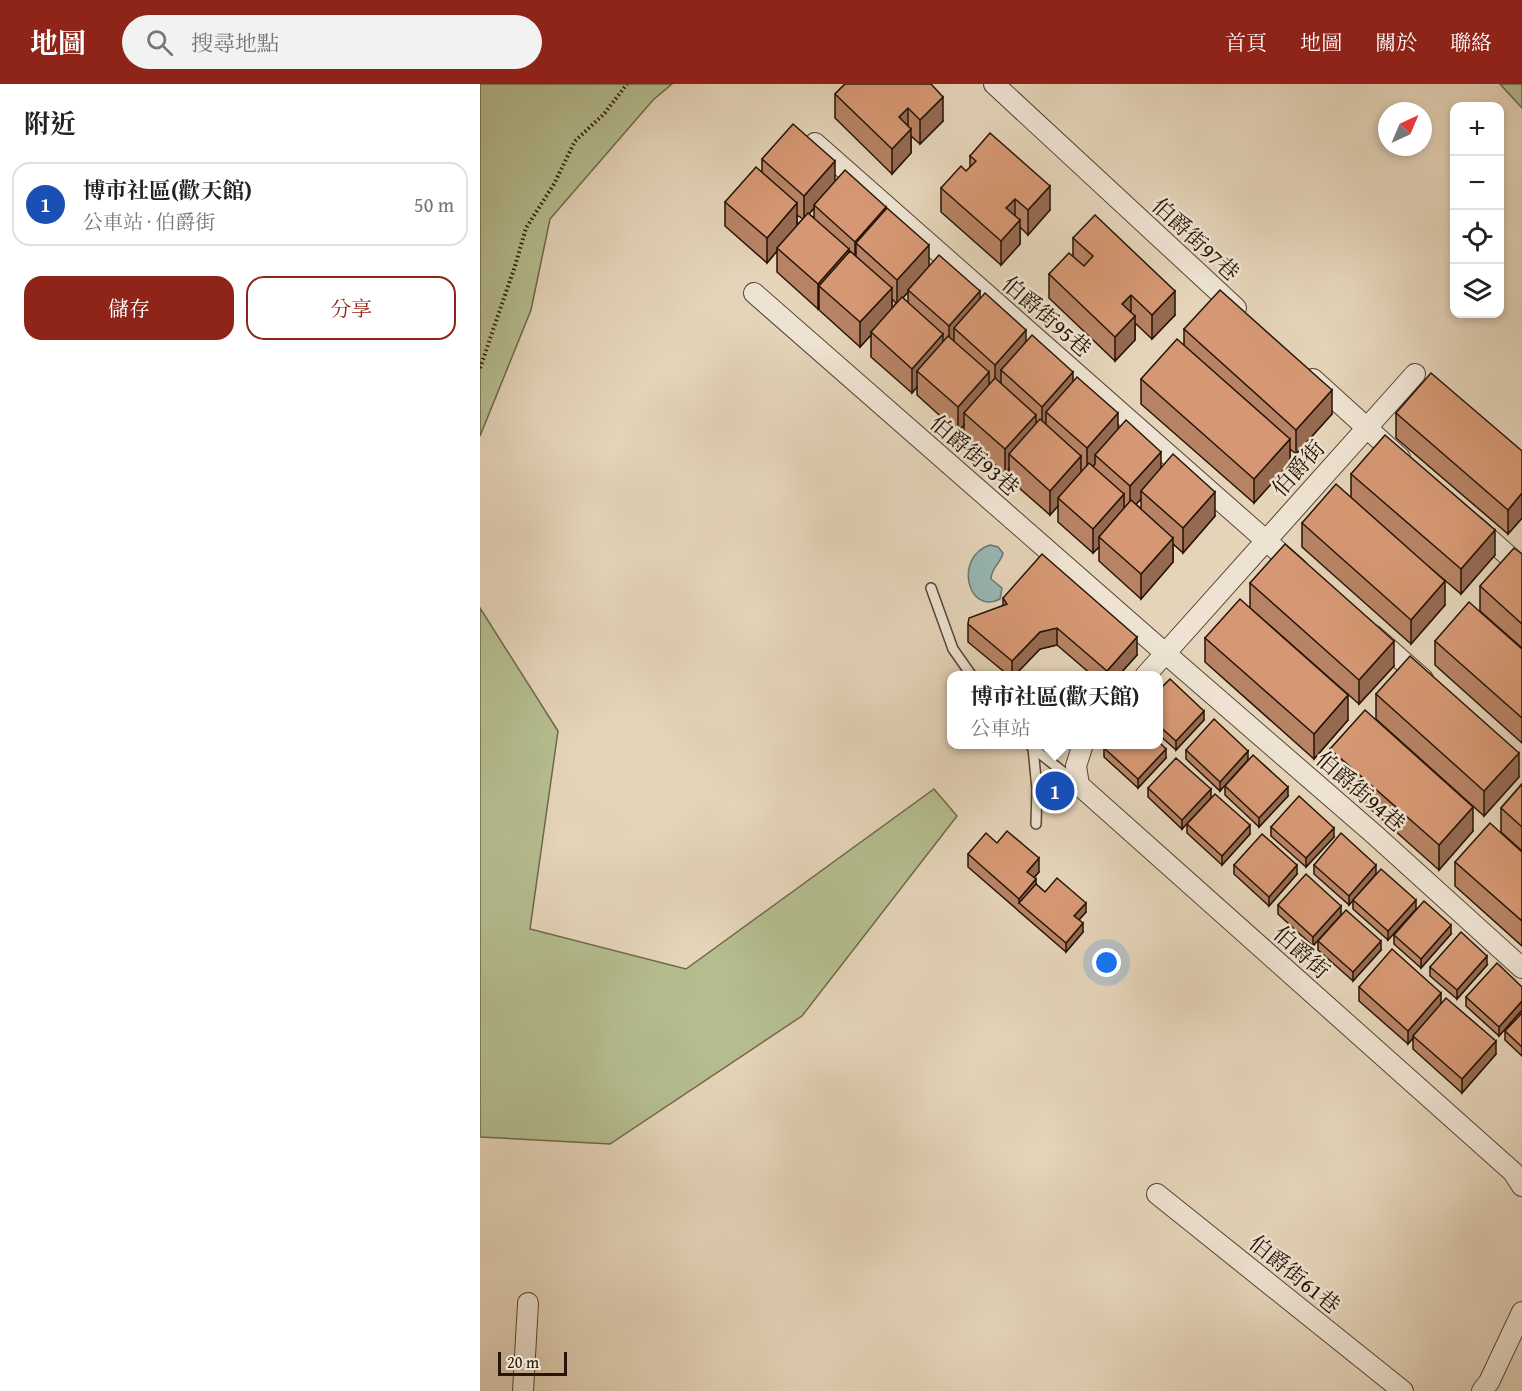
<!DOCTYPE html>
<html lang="zh-TW">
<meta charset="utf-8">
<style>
:root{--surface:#fff;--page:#f2f2f2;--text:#222;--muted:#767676;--line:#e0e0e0;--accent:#8f2418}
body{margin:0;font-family:"Gentium Book Plus","Noto Serif TC",serif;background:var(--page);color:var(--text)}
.controls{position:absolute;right:18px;top:18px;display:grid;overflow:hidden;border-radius:12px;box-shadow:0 3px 9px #0003}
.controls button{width:54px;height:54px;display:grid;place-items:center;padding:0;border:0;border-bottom:2px solid var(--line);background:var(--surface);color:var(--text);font:30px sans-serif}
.compass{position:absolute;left:898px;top:18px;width:54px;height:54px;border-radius:50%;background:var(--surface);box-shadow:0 3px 9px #0003;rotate:44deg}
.scale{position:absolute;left:18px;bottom:15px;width:69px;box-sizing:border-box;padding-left:6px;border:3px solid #261406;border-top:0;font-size:16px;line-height:21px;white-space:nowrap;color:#261406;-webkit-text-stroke:4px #eee3d2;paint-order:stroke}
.you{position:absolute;left:627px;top:879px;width:21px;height:21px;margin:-15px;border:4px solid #fff;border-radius:50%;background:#1a73e8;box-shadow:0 0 0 9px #1a73e833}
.badge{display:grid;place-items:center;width:39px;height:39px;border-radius:50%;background:var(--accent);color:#fff;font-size:20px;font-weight:700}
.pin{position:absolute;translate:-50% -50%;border:3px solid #fff;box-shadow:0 2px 6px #0006}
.popup{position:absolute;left:467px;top:587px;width:216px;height:78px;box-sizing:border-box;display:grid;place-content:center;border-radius:12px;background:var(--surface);filter:drop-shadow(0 2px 4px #0005);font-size:20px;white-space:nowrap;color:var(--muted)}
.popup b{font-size:22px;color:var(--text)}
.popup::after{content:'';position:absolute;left:50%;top:100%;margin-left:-12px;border:12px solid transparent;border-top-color:var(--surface)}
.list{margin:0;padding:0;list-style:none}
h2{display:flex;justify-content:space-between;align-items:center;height:78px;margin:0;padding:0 24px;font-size:26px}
h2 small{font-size:20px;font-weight:400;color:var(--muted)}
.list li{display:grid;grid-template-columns:39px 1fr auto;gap:18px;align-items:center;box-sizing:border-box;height:84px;margin:0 12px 12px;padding:0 12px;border:2px solid var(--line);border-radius:18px}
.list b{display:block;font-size:22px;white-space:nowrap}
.list p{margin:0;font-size:20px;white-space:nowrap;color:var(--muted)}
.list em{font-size:20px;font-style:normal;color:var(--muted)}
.actions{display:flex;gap:12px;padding:18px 24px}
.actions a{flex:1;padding:14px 0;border:2px solid var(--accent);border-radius:18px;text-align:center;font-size:21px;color:var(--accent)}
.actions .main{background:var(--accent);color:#fff}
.icon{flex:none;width:33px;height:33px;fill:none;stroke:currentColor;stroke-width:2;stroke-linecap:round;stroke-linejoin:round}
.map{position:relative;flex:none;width:1042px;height:1307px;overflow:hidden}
header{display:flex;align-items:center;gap:36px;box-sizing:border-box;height:84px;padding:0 30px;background:var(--accent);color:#fff}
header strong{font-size:28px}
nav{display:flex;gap:33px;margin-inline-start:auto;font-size:21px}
.search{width:420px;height:54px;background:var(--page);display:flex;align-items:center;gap:15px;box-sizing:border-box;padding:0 21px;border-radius:33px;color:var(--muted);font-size:22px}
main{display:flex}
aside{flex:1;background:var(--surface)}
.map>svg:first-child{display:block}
.green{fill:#b5bd8f;stroke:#6e684a;stroke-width:1.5}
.water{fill:#97b7b5;stroke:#6a766f;stroke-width:1.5}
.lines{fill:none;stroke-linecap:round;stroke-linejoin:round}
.lane-casing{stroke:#564433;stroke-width:12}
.street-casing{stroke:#564433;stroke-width:22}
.path{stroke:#261406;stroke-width:4;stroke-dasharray:1.5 3;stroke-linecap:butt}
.lane{stroke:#eee3d2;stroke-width:9}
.street{stroke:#eee3d2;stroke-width:20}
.wall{fill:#b88364;stroke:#261406;stroke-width:1.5;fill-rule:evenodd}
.shaded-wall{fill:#966a51;stroke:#261406;stroke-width:1.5}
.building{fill:#d69874;stroke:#261406;stroke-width:1.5}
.labels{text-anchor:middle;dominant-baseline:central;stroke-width:5;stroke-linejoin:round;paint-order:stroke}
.street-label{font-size:22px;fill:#261406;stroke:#eee3d2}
</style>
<header>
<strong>地圖</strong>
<div class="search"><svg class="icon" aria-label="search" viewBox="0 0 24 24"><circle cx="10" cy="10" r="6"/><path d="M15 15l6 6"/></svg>搜尋地點</div>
<nav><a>首頁</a><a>地圖</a><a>關於</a><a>聯絡</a></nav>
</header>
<main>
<aside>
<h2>附近<small></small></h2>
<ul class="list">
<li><span class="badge" style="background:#1a4fb4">1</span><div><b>博市社區(歡天館)</b><p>公車站 · 伯爵街</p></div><em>50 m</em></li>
</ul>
<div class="actions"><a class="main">儲存</a><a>分享</a></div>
</aside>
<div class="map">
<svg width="1042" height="1307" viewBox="0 0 1042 1307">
<rect width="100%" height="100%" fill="#e5d4b9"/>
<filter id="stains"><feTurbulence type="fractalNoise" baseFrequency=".00333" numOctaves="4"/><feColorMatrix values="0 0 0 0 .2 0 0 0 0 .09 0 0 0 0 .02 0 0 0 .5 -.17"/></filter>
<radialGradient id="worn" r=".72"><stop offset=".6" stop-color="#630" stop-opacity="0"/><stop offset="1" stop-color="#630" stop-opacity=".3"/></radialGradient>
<g class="green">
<polygon points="0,0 192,0 173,16 70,135 51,226 0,352"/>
<polygon points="1020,0 1042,0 1042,24"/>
<polygon points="0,524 78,647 50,845 206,885 454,705 477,732 322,932 130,1060 0,1053"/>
</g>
<path class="water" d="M510,461l8,2 5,6c-2,10 -12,15 -12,26l11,9 -2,11c-32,17 -47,-42 -10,-54z"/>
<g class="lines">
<defs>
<g id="lane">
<polyline points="451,504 473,565 492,592"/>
<polyline points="549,660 553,664 557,705 556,740"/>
<polyline points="553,664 597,699"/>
</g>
<g id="street">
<polyline points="514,0 756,224"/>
<polyline points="335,59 817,484"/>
<polyline points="274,209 685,569 895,751 1042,884"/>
<polyline points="833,295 920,374"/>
<polyline points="995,442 1042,484"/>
<polyline points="893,551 943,595"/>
<polyline points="665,592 935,290"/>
<polyline points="603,660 596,682 599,701 1033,1088 1042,1102"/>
<polyline points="677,1110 923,1307"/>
<polyline points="43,1307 48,1219"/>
<polyline points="1002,1307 1009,1298 1042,1228"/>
</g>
</defs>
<use href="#lane" class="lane-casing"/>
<use href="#street" class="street-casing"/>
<polyline class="path" points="0,284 35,182 46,144 74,100 95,57 124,30 147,0"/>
<use href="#lane" class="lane"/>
<use href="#street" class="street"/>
</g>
<g class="wall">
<polygon points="365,0 463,37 440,60 431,52 431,69 412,90 355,34 355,10"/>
<polygon points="490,72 570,126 548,151 540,143 540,160 521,181 461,128 461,104 486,87 490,84"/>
<path d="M282,75l73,23 51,28 43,56 51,33 46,43 47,39 45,48 97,87 -32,37 -10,-9v18l-32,37 -42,-38v-14l-6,6 -35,-31v-16l-8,9 -41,-36v-10l-4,5 -41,-37v-12l-6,7 -41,-37v-8l-5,6 -41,-36v-22l-11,12 -41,-37v-2l-1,1 -41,-37v-21l-10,12 -42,-37v-24l37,-30zM334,124v10l-5,-4zM317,131l6,4 -6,6zM428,208v11l-5,-5zM412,215l4,4 -4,6zM661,415v10l-5,-5z"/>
<polygon points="593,154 695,231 672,255 655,239 655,256 635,277 569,214 569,190 593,173"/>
<polygon points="704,245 852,330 816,370 810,365 810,379 774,419 661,320 661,295 704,261"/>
<polygon points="916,329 1042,367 1042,434 1028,450 916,354"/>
<polygon points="871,390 1015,471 981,510 948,482 965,521 931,560 822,463 822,439 871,413"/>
<polygon points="1042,470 1042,564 1000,527 1000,502"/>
<polygon points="770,499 914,582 879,620 770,524"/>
<polygon points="523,514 657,571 639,591 612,591 577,561 560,565 535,591 528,591 488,558 488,540 523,522"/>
<polygon points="725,554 868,636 834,675 725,578"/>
<polygon points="955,557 1042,565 1042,659 955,581"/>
<polygon points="678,607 724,636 696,666 678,650"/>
<polygon points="896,610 1039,693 1004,732 896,635"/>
<polygon points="624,664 686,674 658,704 624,673"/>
<polygon points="850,665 993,747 959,786 850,689"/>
<polygon points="706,666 768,667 740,707 706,675"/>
<polygon points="1042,700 1042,767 1021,748 1021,724"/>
<polygon points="745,702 808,712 779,743 745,711"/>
<polygon points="668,704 731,705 702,745 668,713"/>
<polygon points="707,740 770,750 742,781 707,749"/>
<polygon points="791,743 854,753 826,783 791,752"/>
<polygon points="517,759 559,788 554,794 556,800 565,808 606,828 599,836 603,848 586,868 488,783 488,770"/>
<polygon points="1042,768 1042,862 975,802 975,778"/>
<polygon points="754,781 817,790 789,822 754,790"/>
<polygon points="834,781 896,790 869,821 834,790"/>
<polygon points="873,816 936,825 908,856 873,825"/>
<polygon points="798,821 861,822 833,862 798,830"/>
<polygon points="971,850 941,884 914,860 914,851"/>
<polygon points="838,857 901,866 873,897 838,866"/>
<polygon points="1007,881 977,915 950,892 950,883"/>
<polygon points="879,903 961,919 1016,970 982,1009 933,965 933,954 928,960 879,917"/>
<polygon points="1042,903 1042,926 1019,952 986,922 986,913"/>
<polygon points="1042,929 1042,972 1025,956 1025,947"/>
</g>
<g class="shaded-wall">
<polygon points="463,13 463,37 440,60 440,36"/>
<polygon points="428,24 428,48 419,33"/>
<polygon points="431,45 431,69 412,90 412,65"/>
<polygon points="355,77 355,101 334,121 334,124 324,136 324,112"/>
<polygon points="570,102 570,126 548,151 548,126"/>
<polygon points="535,115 535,139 526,124"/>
<polygon points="317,119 317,144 297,164 297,167 287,179 287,154"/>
<polygon points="406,123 406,147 376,159 376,181 375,182 375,158"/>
<polygon points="540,136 540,160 521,181 521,157"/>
<polygon points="449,161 449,185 428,206 428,208 417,220 417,196"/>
<polygon points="369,165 369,190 339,202 339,224 338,225 338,200"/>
<polygon points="412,204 412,228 391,248 391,251 380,263 380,238"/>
<polygon points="500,207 500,232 474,244 474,261 469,266 469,242"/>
<polygon points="695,207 695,231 672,255 672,231"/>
<polygon points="651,211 651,235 642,220"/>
<polygon points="655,232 655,256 635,277 635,253"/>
<polygon points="546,246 546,270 521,286 521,299 515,305 515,281"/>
<polygon points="463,250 463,274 437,287 437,303 432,309 432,285"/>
<polygon points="509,288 509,313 484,329 484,341 478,348 478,323"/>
<polygon points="593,288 593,312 566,328 566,343 562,347 562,323"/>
<polygon points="852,306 852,330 816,370 816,346"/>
<polygon points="638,329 638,354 615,371 615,380 607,389 607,364"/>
<polygon points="556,331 556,355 529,370 529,385 525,390 525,365"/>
<polygon points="810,355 810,379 774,419 774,395"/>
<polygon points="681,368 681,392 661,407 661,415 650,427 650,402"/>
<polygon points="601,372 601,396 578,414 578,422 570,431 570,407"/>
<polygon points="735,408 735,432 703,469 703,444"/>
<polygon points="1042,409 1042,434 1028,450 1028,426"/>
<polygon points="644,410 644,434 619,453 619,463 613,469 613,445"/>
<polygon points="1015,446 1015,471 981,510 981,485"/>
<polygon points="693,454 693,478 661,515 661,490"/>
<polygon points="965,497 965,521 931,560 931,536"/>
<polygon points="577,544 577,561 560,565 535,591 532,591 532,577 560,548"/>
<polygon points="657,553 657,571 639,591 627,591 627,587"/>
<polygon points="914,557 914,582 879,620 879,596"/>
<polygon points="868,611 868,636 834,675 834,650"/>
<polygon points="724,627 724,636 696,666 696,657"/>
<polygon points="686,665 686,674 658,704 658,695"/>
<polygon points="768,667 768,676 740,707 740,698"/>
<polygon points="1039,669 1039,693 1004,732 1004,707"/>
<polygon points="808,703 808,712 779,743 779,734"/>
<polygon points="731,705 731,714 702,745 702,736"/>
<polygon points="993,723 993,747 959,786 959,761"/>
<polygon points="770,741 770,750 742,781 742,772"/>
<polygon points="854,744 854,753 826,783 826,774"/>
<polygon points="559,774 559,788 547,801 547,788"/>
<polygon points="817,781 817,790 789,822 789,813"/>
<polygon points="896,781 896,790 869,821 869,812"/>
<polygon points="556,795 556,809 539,819 539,815"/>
<polygon points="936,816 936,825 908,856 908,847"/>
<polygon points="606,819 606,828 594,841 594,832"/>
<polygon points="861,822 861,831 833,862 833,853"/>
<polygon points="603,839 603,848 586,868 586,859"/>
<polygon points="971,841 971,850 941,884 941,875"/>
<polygon points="901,857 901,866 873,897 873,888"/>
<polygon points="1007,872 1007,881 977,915 977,906"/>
<polygon points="961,909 961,922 933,952 933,954 928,960 928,947"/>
<polygon points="1042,917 1042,926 1019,952 1019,943"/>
<polygon points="1016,957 1016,970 982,1009 982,995"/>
</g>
<g class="building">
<polygon points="365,0 451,0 463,13 440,36 428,24 419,33 431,45 412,65 355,10"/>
<polygon points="313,40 355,77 324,112 282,75"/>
<polygon points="510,49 570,102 548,126 535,115 526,124 540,136 521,157 461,104 481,82 486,87 496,77 490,72"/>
<polygon points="276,83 317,119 287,154 245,118"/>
<polygon points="365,86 406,123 375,158 334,121"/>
<polygon points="407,124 449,161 417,196 376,159"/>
<polygon points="328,129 369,165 338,200 297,164"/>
<polygon points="615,131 695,207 672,231 651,211 642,220 655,232 635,253 569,190 589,169 604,182 613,172 593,154"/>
<polygon points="370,167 412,204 380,238 339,202"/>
<polygon points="459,171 500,207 469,242 428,206"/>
<polygon points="740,206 852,306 816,346 704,245"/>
<polygon points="505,209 546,246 515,281 474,244"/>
<polygon points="422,213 463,250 432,285 391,248"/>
<polygon points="552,251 593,288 562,323 521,286"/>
<polygon points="468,252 509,288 478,323 437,287"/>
<polygon points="697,255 810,355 774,395 661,295"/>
<polygon points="951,289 1042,367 1042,409 1028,426 916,329"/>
<polygon points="597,293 638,329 607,364 566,328"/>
<polygon points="515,294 556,331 525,365 484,329"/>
<polygon points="560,335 601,372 570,407 529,370"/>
<polygon points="646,336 681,368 650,402 615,371"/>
<polygon points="905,351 1015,446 981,485 871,390"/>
<polygon points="693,370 735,408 703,444 661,407"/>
<polygon points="609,379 644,410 613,445 578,414"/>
<polygon points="856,400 965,497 931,536 822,439"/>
<polygon points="651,416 693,454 661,490 619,453"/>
<polygon points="805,460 914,557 879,596 770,499"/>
<polygon points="1034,464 1042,470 1042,540 1000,502"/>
<polygon points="562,470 657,553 627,587 577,544 560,548 532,577 488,540 489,534 527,520 523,514"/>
<polygon points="760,515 868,611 834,650 725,554"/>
<polygon points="989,518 1042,565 1042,634 955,557"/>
<polygon points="930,572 1039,669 1004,707 896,610"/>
<polygon points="690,595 724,627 696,657 678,641 678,607"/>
<polygon points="885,626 993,723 959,761 850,665"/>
<polygon points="734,635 768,667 740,698 706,666"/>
<polygon points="678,657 686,665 658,695 624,664 627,660 678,660"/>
<polygon points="773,671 808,703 779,734 745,702"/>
<polygon points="696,674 731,705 702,736 668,704"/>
<polygon points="1042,700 1042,743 1021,724"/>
<polygon points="735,710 770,741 742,772 707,740"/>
<polygon points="819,712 854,744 826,774 791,743"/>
<polygon points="1010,739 1042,768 1042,837 975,778"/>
<polygon points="527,747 559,774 547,788 556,795 539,815 488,770 506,749 517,759"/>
<polygon points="861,749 896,781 869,812 834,781"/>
<polygon points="782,750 817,781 789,813 754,781"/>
<polygon points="901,785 936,816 908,847 873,816"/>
<polygon points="826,790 861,822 833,853 798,821"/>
<polygon points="577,794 606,819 594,832 603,839 586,859 539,819 556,800 565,808"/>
<polygon points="944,817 971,841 941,875 914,851"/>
<polygon points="866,826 901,857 873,888 838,857"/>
<polygon points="981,848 1007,872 977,906 950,883"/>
<polygon points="912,865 961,909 928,947 879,903"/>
<polygon points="1017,879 1042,903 1042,917 1019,943 986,913"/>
<polygon points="966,914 1016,957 982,995 933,952"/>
<polygon points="1042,929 1042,963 1025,947"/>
</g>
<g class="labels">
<g class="street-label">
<text transform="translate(716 155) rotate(43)">伯爵街97巷</text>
<text transform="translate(567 232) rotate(41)">伯爵街95巷</text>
<text transform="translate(495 371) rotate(41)">伯爵街93巷</text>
<text transform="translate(818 384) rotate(-48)">伯爵街</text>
<text transform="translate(881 707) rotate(41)">伯爵街94巷</text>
<text transform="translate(822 868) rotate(42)">伯爵街</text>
<text transform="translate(815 1190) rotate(39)">伯爵街61巷</text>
</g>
</g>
<rect width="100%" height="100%" filter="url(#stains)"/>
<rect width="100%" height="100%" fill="url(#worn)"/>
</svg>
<div class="controls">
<button>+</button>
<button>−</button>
<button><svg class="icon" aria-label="locate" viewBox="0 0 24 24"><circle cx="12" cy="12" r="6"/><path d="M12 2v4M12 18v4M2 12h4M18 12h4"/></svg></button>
<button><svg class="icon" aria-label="layers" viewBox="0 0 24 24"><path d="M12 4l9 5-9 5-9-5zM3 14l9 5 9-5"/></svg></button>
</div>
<svg class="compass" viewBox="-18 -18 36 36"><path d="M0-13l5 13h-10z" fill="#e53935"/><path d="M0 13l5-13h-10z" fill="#767676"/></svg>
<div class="scale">20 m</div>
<div class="you"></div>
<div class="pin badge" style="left:575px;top:707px;background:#1a4fb4">1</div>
<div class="popup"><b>博市社區(歡天館)</b>公車站</div>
</div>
</main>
